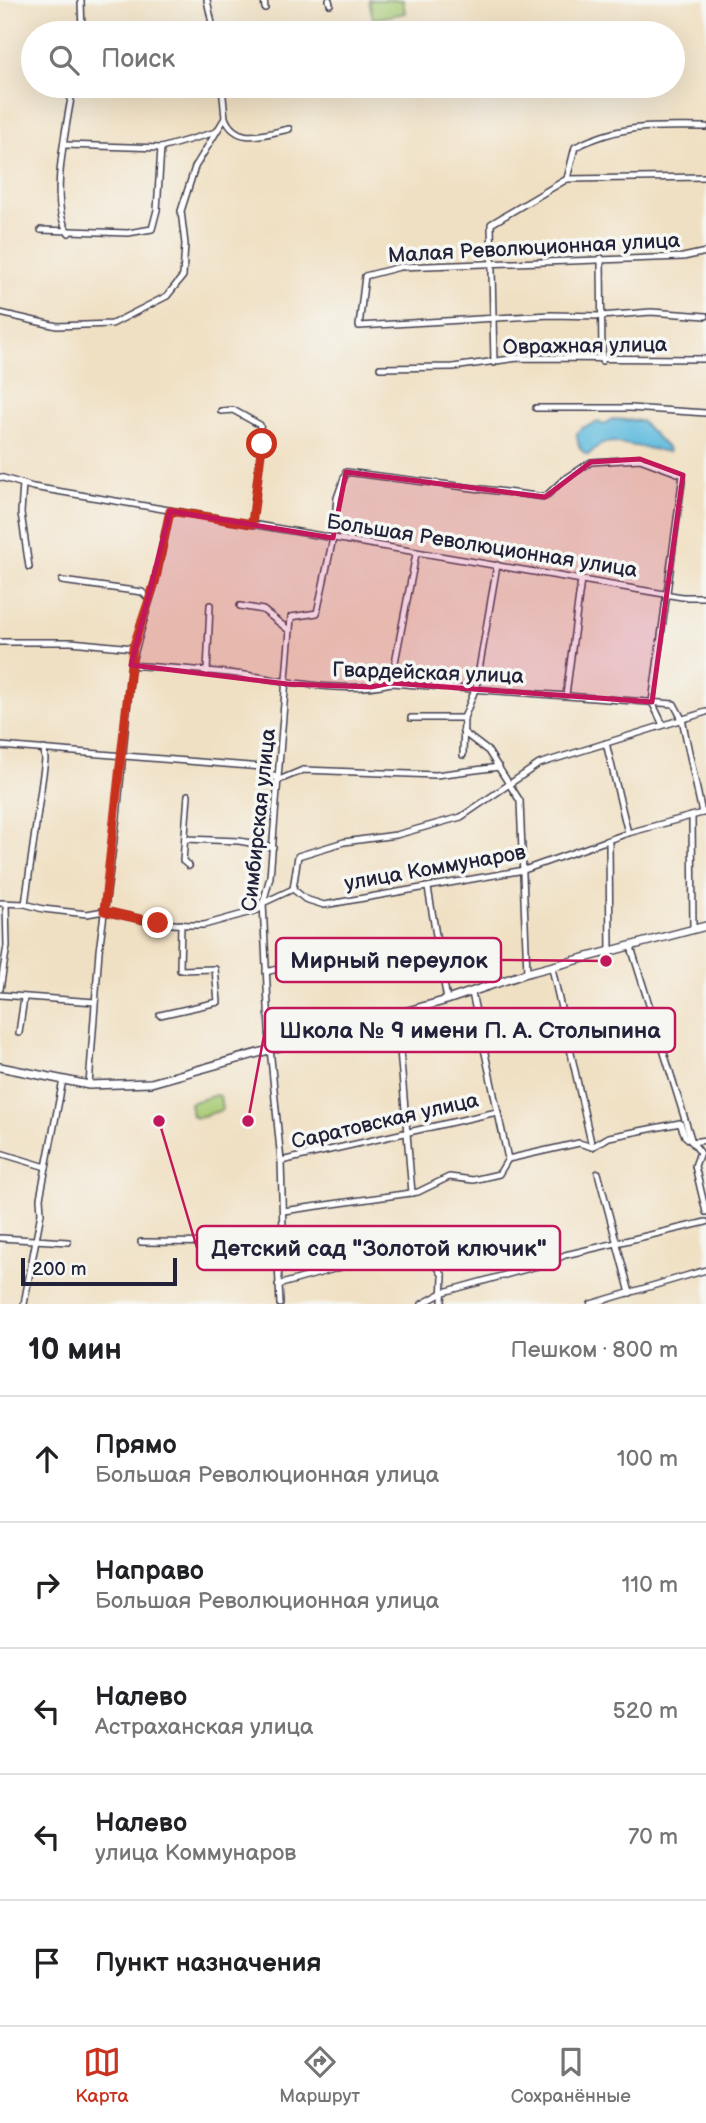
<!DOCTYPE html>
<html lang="ru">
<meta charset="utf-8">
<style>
:root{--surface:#fff;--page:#f2f2f2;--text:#202124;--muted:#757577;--line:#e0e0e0;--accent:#c8321e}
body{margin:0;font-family:"Balsamiq Sans",sans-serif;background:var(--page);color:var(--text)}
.scale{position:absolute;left:21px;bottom:18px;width:156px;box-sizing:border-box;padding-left:7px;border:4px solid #22223b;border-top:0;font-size:19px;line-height:24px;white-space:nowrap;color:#22223b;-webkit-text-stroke:5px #f6f6f2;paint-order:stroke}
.stop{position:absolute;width:21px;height:21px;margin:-16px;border:5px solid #c8321e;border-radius:50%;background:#fff}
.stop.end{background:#c8321e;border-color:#fff;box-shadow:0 2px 7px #0008}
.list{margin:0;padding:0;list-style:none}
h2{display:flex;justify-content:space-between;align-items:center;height:91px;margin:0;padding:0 28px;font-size:30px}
h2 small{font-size:23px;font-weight:400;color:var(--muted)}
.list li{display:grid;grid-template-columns:46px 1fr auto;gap:21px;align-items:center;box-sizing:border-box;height:126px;padding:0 28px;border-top:2px solid var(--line)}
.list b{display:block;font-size:26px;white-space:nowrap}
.list p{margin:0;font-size:23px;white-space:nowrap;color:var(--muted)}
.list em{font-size:23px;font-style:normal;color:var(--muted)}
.icon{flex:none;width:38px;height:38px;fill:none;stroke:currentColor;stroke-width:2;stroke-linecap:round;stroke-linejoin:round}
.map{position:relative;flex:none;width:706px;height:1304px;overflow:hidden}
.search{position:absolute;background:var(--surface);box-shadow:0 7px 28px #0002;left:21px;right:21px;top:21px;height:77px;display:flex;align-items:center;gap:18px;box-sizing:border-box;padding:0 24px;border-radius:38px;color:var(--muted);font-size:26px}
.sheet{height:721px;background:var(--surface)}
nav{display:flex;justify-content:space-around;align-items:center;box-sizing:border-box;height:98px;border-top:2px solid var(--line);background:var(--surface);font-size:19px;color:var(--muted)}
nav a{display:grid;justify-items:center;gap:4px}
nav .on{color:var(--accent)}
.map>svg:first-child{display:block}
.green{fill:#a8cb74;stroke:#657658;stroke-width:2}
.water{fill:#60bbde;stroke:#416e8c;stroke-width:2}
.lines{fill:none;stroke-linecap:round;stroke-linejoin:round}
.minor-casing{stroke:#413e4f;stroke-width:8}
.major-casing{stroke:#413e4f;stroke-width:10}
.minor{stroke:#fff;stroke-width:5}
.major{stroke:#fff;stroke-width:7}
.route{stroke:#c8321e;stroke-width:9}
.marked{fill:#c2185b;fill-opacity:0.2;stroke:#c2185b;stroke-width:5;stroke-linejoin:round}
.labels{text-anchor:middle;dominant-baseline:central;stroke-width:7;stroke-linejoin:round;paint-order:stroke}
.street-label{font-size:21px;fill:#22223b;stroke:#f6f6f2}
.leader{fill:none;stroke:#c2185b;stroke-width:2.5}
.callout-dot{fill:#c2185b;stroke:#f6f6f2;stroke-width:2.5}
.callout{fill:#f6f6f2;stroke:#c2185b;stroke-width:2.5}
.callout-label{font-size:23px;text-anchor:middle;font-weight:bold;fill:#22223b}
</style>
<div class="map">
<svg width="706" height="1304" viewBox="0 0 706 1304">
<rect width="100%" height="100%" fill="#f6f6f2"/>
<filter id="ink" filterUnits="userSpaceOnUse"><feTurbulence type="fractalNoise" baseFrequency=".0143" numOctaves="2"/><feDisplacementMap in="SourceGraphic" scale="14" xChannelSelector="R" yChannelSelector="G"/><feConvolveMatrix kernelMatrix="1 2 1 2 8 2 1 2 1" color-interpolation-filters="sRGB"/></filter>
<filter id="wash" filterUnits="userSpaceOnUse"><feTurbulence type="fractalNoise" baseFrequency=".00686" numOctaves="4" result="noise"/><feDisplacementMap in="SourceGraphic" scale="28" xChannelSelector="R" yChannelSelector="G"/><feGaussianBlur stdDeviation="1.57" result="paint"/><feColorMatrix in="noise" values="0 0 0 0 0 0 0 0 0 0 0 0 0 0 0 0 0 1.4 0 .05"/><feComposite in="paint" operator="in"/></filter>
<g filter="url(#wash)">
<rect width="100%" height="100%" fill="#f0e0c3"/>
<g class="green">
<polygon points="369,0 403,0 405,13 373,19"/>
<polygon points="216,1095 220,1096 222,1110 196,1118 192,1116 190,1103"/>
</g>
<path class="water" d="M612,419l29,2 28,29 -1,2 -55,-10 -11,1 -14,12c-9,-4 -11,-12 -11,-22l4,-5 18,-6 4,3z"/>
</g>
<g filter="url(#ink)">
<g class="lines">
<defs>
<g id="minor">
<polyline points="81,0 82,33"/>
<polyline points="207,0 214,33"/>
<polyline points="264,0 265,8"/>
<polyline points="329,0 330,4"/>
<path d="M225,118c12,28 39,16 64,11"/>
<polyline points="65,145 161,148 216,132"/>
<path d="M567,179l8,-32c50,-24 78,-20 131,-20"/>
<polyline points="41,230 128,233 152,229 157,210 161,148"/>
<path d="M69,233c-22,-27 -1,-112 4,-147"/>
<polyline points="706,252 683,257 400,267 365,276 359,326 550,315 601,316 651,312 706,316"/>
<polyline points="601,258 602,361"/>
<polyline points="0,313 57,326 112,324 167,296 183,276 185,244 181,211 195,167 225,118 222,86"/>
<polyline points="494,363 491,224 567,179 706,177"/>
<polyline points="380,368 453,367 518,358 706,359"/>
<polyline points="536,408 630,408 706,413"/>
<polyline points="221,411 233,410 260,425 262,444 252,524"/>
<polyline points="0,477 33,487 682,597 706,597"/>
<polyline points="23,484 21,513 29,567"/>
<polyline points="62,581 142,592 149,599"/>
<polyline points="240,606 263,610 290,631"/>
<polyline points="0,642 71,642 133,648"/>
<path d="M131,665c38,3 76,5 114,10 48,7 98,19 146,8l283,21 8,15 20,94"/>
<polyline points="207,672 210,605"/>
<polyline points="391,683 416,554"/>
<polyline points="566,695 581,580"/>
<polyline points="411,718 464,718"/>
<polyline points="463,732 488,751 520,801 527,973"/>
<polyline points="606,743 628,833"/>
<polyline points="0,746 262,767 279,780 303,770 436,775 499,767"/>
<polyline points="463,755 464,718 476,687 497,565"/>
<polyline points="188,795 183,861 189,866"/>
<polyline points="692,816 693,930"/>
<polyline points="185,839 239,841 273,847"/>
<polyline points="609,843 610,953"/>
<polyline points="428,888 447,1000"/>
<polyline points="293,889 298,856 344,842 396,835 461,817 539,764 706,712"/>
<polyline points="0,903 25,904 43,909 87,914 104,911 157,923 189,925 204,925 258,910 263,903 293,889 305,899 324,905 524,870 628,833 706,812"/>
<polyline points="25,904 45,760 44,749"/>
<polyline points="631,947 692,1142 700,1152 695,1166 706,1212"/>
<polyline points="552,968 592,1147"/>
<polyline points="266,972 314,959 406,941"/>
<polyline points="0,989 7,946 6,904"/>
<polyline points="472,993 508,1159"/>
<polyline points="0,995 95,1002"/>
<polyline points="397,1014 412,1193"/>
<polyline points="160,1015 218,1002 215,969 180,970 181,924"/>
<polyline points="19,1033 24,998"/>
<polyline points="89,1085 99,951 117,817 131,665 155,582 170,511"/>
<polyline points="0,1153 46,1167"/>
<polyline points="281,1161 497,1112"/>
<polyline points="598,1173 630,1293"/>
<polyline points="283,1211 418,1192 449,1177 473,1180 499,1174 508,1159 579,1143 592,1147 609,1137 680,1123 685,1136 692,1142 706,1140"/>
<polyline points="0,1238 68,1242"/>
<polyline points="141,1242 277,1243"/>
<polyline points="435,1263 443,1276 442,1304"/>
<path d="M278,1285l77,-22h84c20,-17 56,-14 81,-16"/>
<polyline points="24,1304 41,1213 40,1198 63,1080"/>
<polyline points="280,1304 277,1243 283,1231 281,1161 270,1048 263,903 270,877 291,617 317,613 333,538 337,498 346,472 545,497 562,481 591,462 640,459 683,475 652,702 663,725"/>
<polyline points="422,1304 444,1292 548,1263 565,1255 706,1222"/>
<polyline points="591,1304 706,1270"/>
</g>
<polyline id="major" points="0,1067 89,1085 151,1083 447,1000 527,973 706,926"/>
</defs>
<use href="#minor" class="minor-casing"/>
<use href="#major" class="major-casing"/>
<use href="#minor" class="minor"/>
<use href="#major" class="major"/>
</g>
</g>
<g class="lines" filter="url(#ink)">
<polyline class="route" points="158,923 104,911 133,648 155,582 170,511 252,524 262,444"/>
</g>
<path class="marked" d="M640,459l43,16 -31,227 -261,-19 -20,4 -84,-3 -156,-19 39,-154 163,27 13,-66 199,25 46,-35z"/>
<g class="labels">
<g class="street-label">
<text transform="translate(534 248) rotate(-3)">Малая Революционная улица</text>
<text transform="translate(585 346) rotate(-1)">Овражная улица</text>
<text transform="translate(482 546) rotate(9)">Большая Революционная улица</text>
<text transform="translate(428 673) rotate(2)">Гвардейская улица</text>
<text transform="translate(259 820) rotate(-84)">Симбирская улица</text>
<text transform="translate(435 868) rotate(-10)">улица Коммунаров</text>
<text transform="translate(385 1121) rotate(-13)">Саратовская улица</text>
</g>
</g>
<path class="leader" d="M606 961L501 960M248 1121L265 1030M159 1121L197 1248"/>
<g class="callout-dot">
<circle cx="606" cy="961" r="7"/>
<circle cx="248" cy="1121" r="7"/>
<circle cx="159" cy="1121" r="7"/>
</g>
<g class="callout">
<rect x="276" y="938" width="225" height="44" rx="7"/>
<rect x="265" y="1008" width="410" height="44" rx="7"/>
<rect x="197" y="1226" width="363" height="44" rx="7"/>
</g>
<g class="callout-label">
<text x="389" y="968">Мирный переулок</text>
<text x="470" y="1038">Школа № 9 имени П. А. Столыпина</text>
<text x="379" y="1256">Детский сад "Золотой ключик"</text>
</g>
</svg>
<div class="scale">200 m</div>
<div class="stop" style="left:262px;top:444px"></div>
<div class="stop end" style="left:158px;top:923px"></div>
<div class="search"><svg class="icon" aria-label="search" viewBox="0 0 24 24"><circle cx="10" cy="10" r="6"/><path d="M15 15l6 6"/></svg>Поиск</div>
</div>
<section class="sheet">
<h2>10 мин<small>Пешком · 800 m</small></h2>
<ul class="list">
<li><svg class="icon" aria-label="ahead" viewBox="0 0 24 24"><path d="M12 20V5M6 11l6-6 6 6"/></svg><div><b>Прямо</b><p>Большая Революционная улица</p></div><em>100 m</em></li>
<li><svg class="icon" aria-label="right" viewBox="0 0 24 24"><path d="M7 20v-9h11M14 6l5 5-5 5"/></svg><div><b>Направо</b><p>Большая Революционная улица</p></div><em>110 m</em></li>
<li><svg class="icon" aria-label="left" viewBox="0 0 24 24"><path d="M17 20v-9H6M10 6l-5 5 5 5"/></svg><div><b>Налево</b><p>Астраханская улица</p></div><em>520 m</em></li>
<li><svg class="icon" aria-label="left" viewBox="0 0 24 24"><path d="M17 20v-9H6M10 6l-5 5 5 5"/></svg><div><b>Налево</b><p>улица Коммунаров</p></div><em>70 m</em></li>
<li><svg class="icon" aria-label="arrive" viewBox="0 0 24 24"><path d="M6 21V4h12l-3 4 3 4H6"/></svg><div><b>Пункт назначения</b></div></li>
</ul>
</section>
<nav>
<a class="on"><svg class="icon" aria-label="map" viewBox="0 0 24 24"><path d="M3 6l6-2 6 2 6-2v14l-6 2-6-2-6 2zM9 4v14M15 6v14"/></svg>Карта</a>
<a><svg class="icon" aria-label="directions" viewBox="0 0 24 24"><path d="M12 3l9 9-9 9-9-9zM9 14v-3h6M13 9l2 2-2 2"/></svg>Маршрут</a>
<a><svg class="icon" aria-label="saved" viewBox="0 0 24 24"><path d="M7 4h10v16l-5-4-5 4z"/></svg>Сохранённые</a>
</nav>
